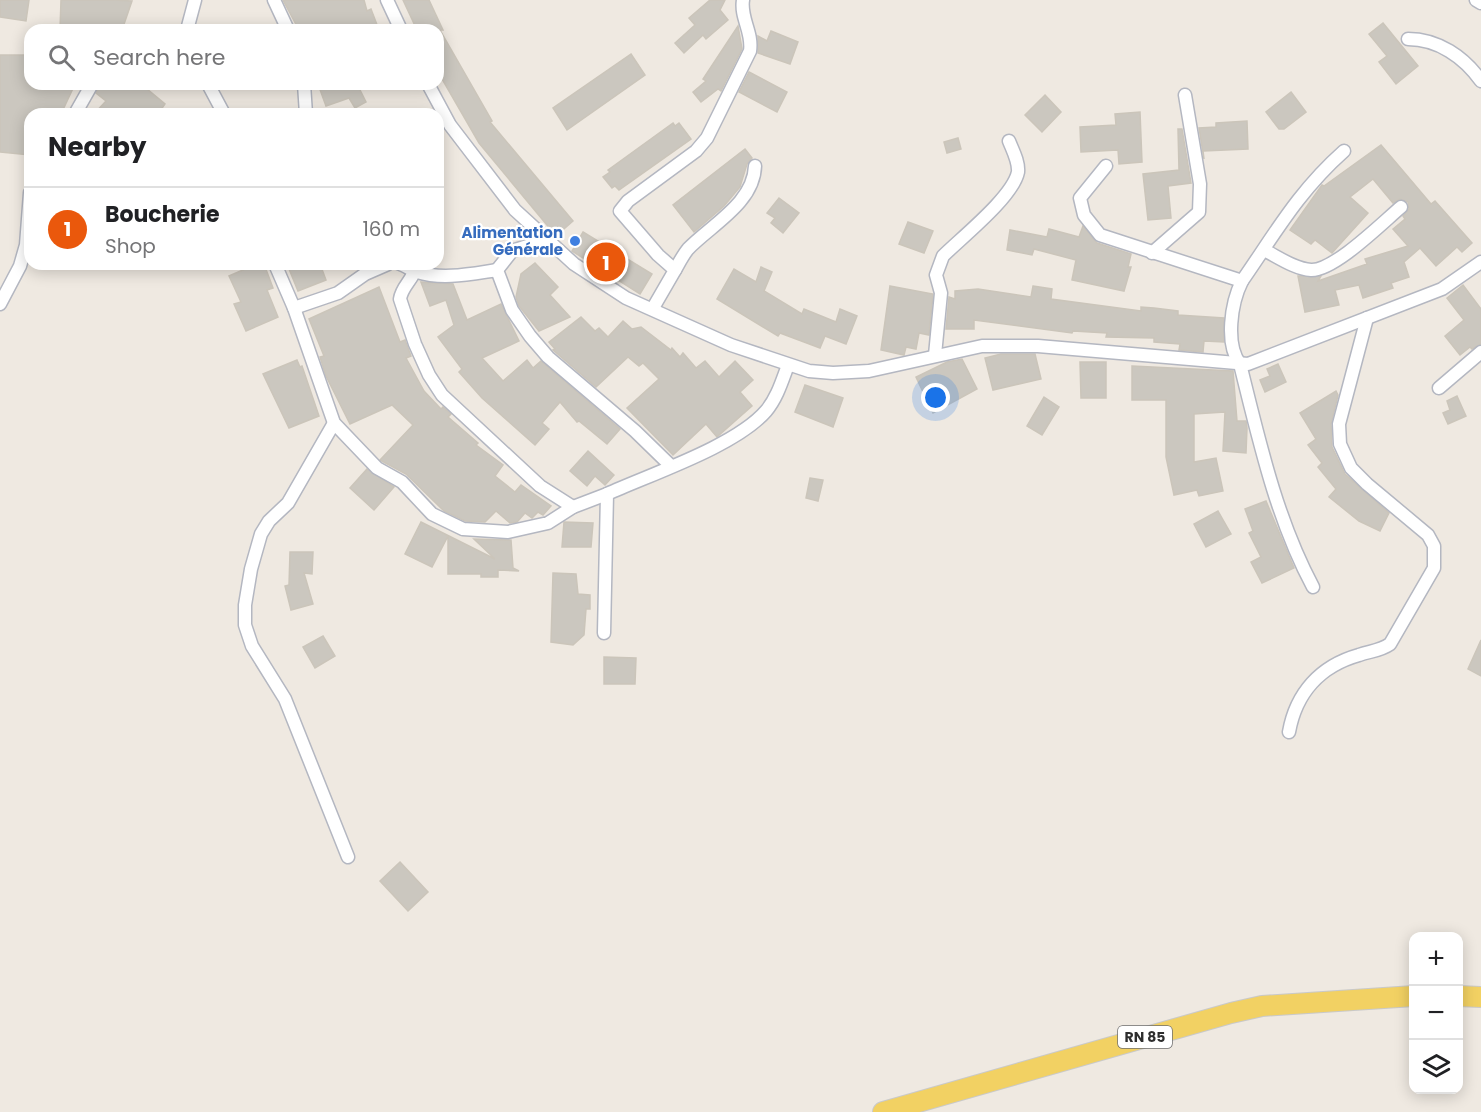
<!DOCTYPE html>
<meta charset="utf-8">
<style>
:root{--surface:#fff;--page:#f6f6f6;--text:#202124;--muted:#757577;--line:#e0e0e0;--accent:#ea580c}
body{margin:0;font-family:Poppins,sans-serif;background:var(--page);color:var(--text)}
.controls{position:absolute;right:18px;bottom:18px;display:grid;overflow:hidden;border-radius:12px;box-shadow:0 3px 15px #0003}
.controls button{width:54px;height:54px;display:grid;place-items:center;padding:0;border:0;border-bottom:2px solid var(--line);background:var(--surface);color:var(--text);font:30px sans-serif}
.you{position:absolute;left:936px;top:398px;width:21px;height:21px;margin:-15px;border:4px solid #fff;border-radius:50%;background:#1a73e8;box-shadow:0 0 0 9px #1a73e833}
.badge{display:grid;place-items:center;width:39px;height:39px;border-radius:50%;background:var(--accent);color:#fff;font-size:20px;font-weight:700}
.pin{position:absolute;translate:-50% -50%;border:3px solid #fff;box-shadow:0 2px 6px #0006}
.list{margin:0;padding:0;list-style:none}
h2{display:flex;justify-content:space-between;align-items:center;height:78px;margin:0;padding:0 24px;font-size:26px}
h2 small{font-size:20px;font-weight:400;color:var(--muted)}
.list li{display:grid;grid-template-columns:39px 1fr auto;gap:18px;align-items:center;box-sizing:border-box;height:84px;padding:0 24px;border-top:2px solid var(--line)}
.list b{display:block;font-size:22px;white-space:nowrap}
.list p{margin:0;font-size:20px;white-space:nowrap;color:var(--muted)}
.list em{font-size:20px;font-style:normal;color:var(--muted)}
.icon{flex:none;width:33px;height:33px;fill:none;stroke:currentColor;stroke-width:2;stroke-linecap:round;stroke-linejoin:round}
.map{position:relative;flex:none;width:1481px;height:1112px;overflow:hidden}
.search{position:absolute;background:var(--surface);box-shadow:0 3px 15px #0003;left:24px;top:24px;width:420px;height:66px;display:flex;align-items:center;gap:15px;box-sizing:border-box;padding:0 21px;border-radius:18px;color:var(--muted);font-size:22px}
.panel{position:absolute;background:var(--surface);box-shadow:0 3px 15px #0003;left:24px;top:108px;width:420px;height:162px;border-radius:18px}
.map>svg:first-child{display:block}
.building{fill:#cbc7bf;stroke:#cbc5ba;stroke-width:1.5}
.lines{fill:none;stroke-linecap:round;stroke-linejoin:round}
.street-casing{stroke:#b4b7c1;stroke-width:15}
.primary-casing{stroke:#c9c9c9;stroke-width:22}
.street{stroke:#fff;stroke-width:12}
.primary{stroke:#f2d163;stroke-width:20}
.shop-dot{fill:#3f7fe0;stroke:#fff;stroke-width:2}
.labels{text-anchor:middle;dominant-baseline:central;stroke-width:4.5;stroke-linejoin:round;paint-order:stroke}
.shield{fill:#fff;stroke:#6d6d6d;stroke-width:1.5}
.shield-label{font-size:14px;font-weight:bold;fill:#2e2e2e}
.shop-label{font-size:15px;font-weight:bold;fill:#366cbe;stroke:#fff;text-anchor:end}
</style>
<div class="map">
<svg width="1481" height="1112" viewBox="0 0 1481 1112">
<rect width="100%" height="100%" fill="#efe9e1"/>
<g class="building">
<polygon points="0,0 29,0 26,21 0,17"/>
<polygon points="61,0 114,0 132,1 122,30 60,30"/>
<polygon points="283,0 364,0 367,11 371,9 379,30 299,30"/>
<polygon points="403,0 429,0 443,30 440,30 492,121 490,122 573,221 556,236 479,143 438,72 438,30 417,30"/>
<polygon points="710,0 725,0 720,10 728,20 706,39 703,35 684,53 675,43 695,25 689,18"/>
<polygon points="1383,23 1418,66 1396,84 1379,62 1387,56 1369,34"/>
<polygon points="738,26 742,49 721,91 718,89 701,102 693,92 706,81 703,79"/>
<polygon points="771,31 798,42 790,64 758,53 758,36 767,41"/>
<polygon points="631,54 645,75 567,130 553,108"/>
<polygon points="0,55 30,55 30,84 75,84 61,114 30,114 30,155 0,152"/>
<polygon points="749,72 787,92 777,112 739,92"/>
<polygon points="101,84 141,84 165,104 158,114 94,114 106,101 96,93"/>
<polygon points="318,84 357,84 366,102 355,108 349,98 326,106"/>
<polygon points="1291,92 1306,112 1284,129 1279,129 1266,112"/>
<polygon points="1045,95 1061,112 1042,132 1025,115"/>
<polygon points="1140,112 1142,162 1119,164 1118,150 1081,152 1080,127 1116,125 1115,114"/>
<polygon points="1247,121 1248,149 1203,151 1204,159 1199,128 1216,127 1216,123"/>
<polygon points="673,123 675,126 679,123 691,139 619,190 615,186 612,188 603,177 610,172 608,170"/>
<polygon points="1178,129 1182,129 1191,183 1168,186 1171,218 1148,220 1143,174 1179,170"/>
<polygon points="958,138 961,149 947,153 944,142"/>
<polygon points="1381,145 1431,204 1435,201 1472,243 1462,252 1457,247 1436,266 1420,248 1404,262 1409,277 1391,283 1393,288 1363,298 1359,285 1335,290 1339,305 1305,312 1298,276 1321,276 1318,281 1367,264 1365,259 1408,246 1393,229 1405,219 1403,216 1409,209 1408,202 1400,199 1393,203 1373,179 1350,197 1368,213 1332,253 1315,240 1311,244 1290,230 1322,185 1324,186"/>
<polygon points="745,149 752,158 747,164 740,187 724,206 694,232 673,205"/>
<polygon points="779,198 799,213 783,233 771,223 775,218 767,213"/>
<polygon points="908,222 933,231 924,253 899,244"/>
<polygon points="1083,226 1097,243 1131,254 1128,267 1131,267 1124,291 1072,280 1076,260 1034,249 1032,255 1007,250 1010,230 1047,237 1049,229 1079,237"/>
<polygon points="583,232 652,274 640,294 572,251"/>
<polygon points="535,263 558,287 550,295 570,317 539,331 519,306 516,297 521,274"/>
<polygon points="257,264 264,264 273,288 267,290 278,317 246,331 234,304 241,302 229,276"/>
<polygon points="287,264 320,264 326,280 298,291"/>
<polygon points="761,267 772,272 764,291 802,314 804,309 836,322 840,309 857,316 846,344 825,336 820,348 780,333 778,336 717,299 734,269 756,282"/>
<polygon points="421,282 453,284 467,320 501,304 519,341 482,358 503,381 527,360 533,368 541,361 620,429 607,444 579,421 577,422 560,402 542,423 549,429 535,445 482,398 459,372 462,369 438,337 454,325 446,300 430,306"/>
<polygon points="1463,285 1481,309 1481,344 1472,349 1470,347 1460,355 1445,336 1464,320 1447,298"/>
<polygon points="890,286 933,294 929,335 919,333 916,349 906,347 904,355 881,350"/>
<polygon points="1033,286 1052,289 1051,299 1141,311 1141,307 1154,308 1178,311 1178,315 1224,318 1224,342 1204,341 1203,352 1179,350 1180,344 1154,342 1154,338 1106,337 1107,333 1073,331 1072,333 974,320 974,329 946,329 949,297 955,299 955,291 978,289 1031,297"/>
<polygon points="379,287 400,342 405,340 411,356 406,358 424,391 441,409 443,407 451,414 448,417 478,443 476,445 503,465 495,476 515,492 521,485 551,506 543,515 538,512 532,518 525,513 517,522 510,523 496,511 485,522 465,521 444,511 406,474 380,460 413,425 392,405 350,424 326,376 320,357 324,356 309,319"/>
<polygon points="581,317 595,331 599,328 608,337 623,321 632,329 641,327 671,350 672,348 680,357 683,353 696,368 705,361 719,377 735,361 753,380 740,392 752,406 717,437 706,424 673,455 627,408 659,379 643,363 639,366 628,357 596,387 553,350 555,349 549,342"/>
<polygon points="1001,354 1035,354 1041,379 993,390 985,358"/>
<polygon points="962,359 977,389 933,413 916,377 947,362"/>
<polygon points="297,360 300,367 302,366 319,416 289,428 263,374"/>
<polygon points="1080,362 1106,362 1106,398 1081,398"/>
<polygon points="1278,364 1286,382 1265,392 1260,380 1270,376 1267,369"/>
<polygon points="1132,366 1233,371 1237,421 1246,421 1247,428 1246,453 1223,451 1225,412 1194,414 1194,462 1216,458 1223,491 1199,496 1197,490 1174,495 1166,457 1166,400 1132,400"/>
<polygon points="805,385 843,398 833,427 795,412"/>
<polygon points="1336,391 1338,395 1331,424 1332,447 1345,474 1389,513 1380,531 1359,521 1329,497 1336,489 1318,467 1322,463 1308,445 1316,439 1300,413"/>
<polygon points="1457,396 1466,416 1448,424 1443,413 1450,410 1447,401"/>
<polygon points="1044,397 1059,407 1042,435 1027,426"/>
<polygon points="588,451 614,475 605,485 595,476 587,486 570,471"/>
<polygon points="367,469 394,487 374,510 350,488"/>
<polygon points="810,478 823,480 818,501 806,498"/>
<polygon points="1266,501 1294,568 1262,583 1251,562 1261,557 1249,533 1253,531 1245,509"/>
<polygon points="1218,511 1231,534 1206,547 1194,524"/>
<polygon points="421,522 495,559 474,539 511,540 513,568 519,571 498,570 498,577 481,577 481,574 448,574 448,536 432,567 405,554"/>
<polygon points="564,522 593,523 591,547 562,547"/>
<polygon points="290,552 313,552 312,574 304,573 313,604 291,610 285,586 289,585"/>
<polygon points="553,573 576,574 578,594 590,595 590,609 586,609 584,635 573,645 551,642"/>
<polygon points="323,636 335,656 315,668 303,647"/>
<polygon points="1481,640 1481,676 1468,669"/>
<polygon points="604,657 636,658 635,684 604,684"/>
<polygon points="400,862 428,892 408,911 380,881"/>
</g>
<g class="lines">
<defs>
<g id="street">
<polyline points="274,0 288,30"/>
<polyline points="387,0 401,30"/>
<polyline points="1476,0 1481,3"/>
<polyline points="187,30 195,0"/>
<path d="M1408,39c30,0 56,18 73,42"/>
<polyline points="208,84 224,114"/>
<polyline points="304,84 306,114"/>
<polyline points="428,84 450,125 515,210 574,264 626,298 731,345 809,371 833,373 869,371 982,346 1038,346 1248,364 1442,289 1481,262"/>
<polyline points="75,114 92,84"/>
<path d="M1106,166l-26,32 4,17 16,20 142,46c-11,22 -17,63 -2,83 19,76 36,154 73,223"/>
<polyline points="546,240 512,251 497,270 512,310 530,336 548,357 635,431 671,466"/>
<path d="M1264,250c14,7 31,19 47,20 23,1 71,-47 90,-63"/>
<polyline points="1152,253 1199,212 1200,184 1185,95"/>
<polyline points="275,264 294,308 334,423 377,468 402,482 432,514 463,529 508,532 548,523 573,507 607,494"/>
<path d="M400,264c6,2 11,6 17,8 26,8 53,2 80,-2"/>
<path d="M416,264c-1,15 -14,21 -16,35l15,45 14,31 13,20 98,91 33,21"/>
<path d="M675,270c4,-7 8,-15 13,-21 23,-24 66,-46 67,-83"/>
<path d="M1242,281c34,-49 56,-89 102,-130"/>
<polyline points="0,304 20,266 26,245 30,193"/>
<polyline points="294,308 338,293 365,274 388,264"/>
<path d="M653,308l22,-38 -17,-15 -38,-44 8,-10 68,-50 11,-13 43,-87c3,-19 -10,-33 -7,-51"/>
<path d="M935,355l6,-62 -5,-18 7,-19c18,-18 70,-59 75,-84 1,-10 -5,-21 -9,-31"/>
<polyline points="1439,388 1481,352"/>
<polyline points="334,423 288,503 269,521 261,534 251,569 245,605 245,625 252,646 285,699 348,857"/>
<path d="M604,633l3,-139c44,-20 129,-48 159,-83 11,-13 16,-30 22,-46"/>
<path d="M1289,732c7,-39 31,-66 70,-77 11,-4 21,-4 31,-11l44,-76v-22l-6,-11 -61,-51 -16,-16 -11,-24 -1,-20 28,-106"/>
</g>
<g id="primary">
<polyline points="1458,996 1481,997"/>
<polyline points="883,1112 1231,1013 1262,1006 1414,996"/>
</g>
</defs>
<use href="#street" class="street-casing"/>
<use href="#primary" class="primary-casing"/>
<use href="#street" class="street"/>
<use href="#primary" class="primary"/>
</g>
<circle class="shop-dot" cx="575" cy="241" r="6"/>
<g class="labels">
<rect class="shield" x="1118" y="1026" width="54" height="22" rx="4.5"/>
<g class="shield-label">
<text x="1145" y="1037">RN 85</text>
</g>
<g class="shop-label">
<text x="563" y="232">Alimentation<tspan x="563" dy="17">Générale</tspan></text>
</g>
</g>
</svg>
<div class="controls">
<button>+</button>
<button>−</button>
<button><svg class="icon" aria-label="layers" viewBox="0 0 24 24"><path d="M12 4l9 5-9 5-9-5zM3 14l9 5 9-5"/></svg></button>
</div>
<div class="you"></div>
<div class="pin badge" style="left:606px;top:262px">1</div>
<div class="search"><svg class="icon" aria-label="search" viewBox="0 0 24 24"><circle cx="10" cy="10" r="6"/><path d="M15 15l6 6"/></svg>Search here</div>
<section class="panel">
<h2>Nearby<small></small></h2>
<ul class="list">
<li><span class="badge">1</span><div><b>Boucherie</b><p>Shop</p></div><em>160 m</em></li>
</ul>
</section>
</div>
